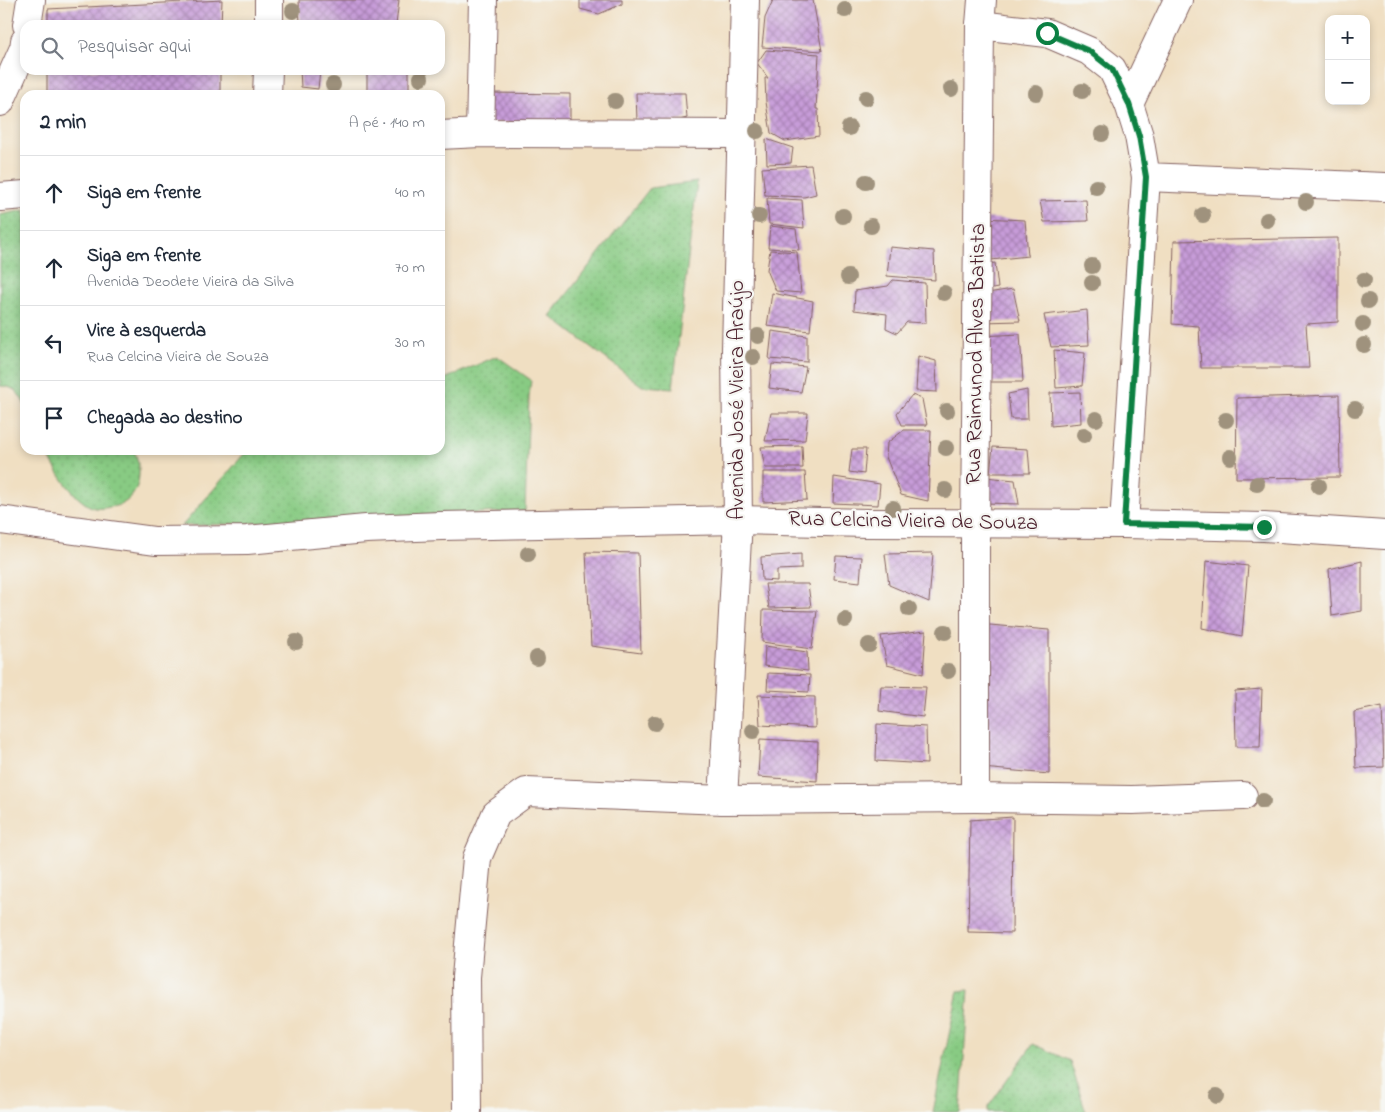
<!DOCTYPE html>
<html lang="pt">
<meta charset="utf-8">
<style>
:root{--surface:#fff;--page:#f6f6f7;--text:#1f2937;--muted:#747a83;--line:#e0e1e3}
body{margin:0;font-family:"Indie Flower",sans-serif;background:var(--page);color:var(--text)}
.controls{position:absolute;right:15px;top:15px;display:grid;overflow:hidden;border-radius:10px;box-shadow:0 2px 8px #0003}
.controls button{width:45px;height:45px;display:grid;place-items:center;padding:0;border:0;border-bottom:1px solid var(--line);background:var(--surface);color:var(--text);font:25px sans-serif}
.stop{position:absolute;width:15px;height:15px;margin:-11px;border:4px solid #0b8043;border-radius:50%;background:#fff}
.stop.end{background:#0b8043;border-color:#fff;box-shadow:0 1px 5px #0008}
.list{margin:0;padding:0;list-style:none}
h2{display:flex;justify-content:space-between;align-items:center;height:65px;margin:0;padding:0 20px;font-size:21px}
h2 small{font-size:16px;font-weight:400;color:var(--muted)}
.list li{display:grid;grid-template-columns:32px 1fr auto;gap:15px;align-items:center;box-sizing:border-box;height:75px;padding:0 20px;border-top:1px solid var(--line)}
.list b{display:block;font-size:19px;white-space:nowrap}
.list p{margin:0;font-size:16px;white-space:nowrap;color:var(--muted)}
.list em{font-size:16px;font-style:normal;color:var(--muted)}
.icon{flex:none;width:28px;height:28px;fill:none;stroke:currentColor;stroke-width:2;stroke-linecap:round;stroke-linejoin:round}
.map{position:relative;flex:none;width:1385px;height:1112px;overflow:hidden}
.search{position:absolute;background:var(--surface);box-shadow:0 2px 8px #0003;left:20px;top:20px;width:425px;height:55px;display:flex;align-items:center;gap:12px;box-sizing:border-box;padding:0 18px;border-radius:15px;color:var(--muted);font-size:19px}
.panel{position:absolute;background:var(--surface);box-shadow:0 2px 8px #0003;left:20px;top:90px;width:425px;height:365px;border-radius:15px}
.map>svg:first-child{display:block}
.grass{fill:url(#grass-dots);stroke:#697557}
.building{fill:url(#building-cross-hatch)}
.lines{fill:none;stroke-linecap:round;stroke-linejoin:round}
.street-casing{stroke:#846260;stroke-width:30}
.street{stroke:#fff;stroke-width:28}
.tree{fill:#9f927d}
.route{stroke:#0b8043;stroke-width:6}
.labels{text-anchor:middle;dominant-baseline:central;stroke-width:4.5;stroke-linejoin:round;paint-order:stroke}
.street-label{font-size:22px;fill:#4a1f2b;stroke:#f6f6f2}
</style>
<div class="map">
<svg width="1385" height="1112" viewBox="0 0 1385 1112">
<defs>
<pattern id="grass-dots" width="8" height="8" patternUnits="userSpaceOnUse" patternTransform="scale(1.25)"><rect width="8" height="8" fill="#88cb83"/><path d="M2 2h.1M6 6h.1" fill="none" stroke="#77ae71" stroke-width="1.8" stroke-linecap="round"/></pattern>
<pattern id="building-cross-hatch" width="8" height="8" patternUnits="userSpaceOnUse" patternTransform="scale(1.25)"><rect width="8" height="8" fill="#c79cd9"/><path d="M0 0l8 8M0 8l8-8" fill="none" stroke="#a47fb0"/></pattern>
</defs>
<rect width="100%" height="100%" fill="#f6f6f2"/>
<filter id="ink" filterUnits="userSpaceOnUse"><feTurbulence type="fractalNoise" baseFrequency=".02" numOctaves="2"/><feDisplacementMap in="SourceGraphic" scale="10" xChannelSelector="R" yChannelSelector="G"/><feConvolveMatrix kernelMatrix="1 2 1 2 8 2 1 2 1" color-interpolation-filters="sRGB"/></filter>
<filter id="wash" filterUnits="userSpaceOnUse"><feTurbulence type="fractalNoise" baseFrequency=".0096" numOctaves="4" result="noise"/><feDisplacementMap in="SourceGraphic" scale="20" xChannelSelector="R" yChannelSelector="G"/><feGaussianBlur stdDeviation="1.12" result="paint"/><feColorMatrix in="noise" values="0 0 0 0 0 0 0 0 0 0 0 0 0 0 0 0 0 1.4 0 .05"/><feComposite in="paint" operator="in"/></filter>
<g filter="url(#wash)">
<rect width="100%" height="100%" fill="#f0dfc2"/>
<g class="grass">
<polygon points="697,182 673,388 642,386 550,316 650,188"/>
<path d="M25,210v195c-6,-12 -11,-19 -25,-19v-171z"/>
<polygon points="497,356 531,380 529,397 525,511 182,526 244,454 280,450 440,450 440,381"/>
<path d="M46,450h88c2,6 5,13 5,19 1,20 -8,36 -29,38 -4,1 -11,2 -15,1 -19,-4 -42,-41 -49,-58z"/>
<polygon points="969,990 960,1112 933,1112 958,991"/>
<polygon points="1033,1044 1070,1061 1086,1112 988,1112 988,1107"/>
</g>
<g id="blocks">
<g class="building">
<polygon points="222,0 221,25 48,25 48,9"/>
<polygon points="299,0 399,0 396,25 300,25"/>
<polygon points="580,0 622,0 622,4 599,14 580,9"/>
<polygon points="773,0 813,0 822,51 762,47 765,18"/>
<polygon points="766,50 819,54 816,109 818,109 819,136 785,141 771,133 766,102 765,78 768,78 757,63"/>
<rect x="47" y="70" width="173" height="25"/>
<polygon points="300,70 320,70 318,89 301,87"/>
<polygon points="367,70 409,70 409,95 373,95 367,91"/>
<polygon points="488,93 570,94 570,122 485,123"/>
<polygon points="636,93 685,93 687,118 667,123 637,121"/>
<polygon points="766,139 793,148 791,163 767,164"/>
<polygon points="811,165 816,194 804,197 765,195 762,168"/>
<polygon points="767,198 802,200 804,228 769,224"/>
<polygon points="1086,200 1088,221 1044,222 1040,201"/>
<polygon points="982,218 1025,220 1028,256 982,261"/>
<polygon points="770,226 796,229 799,250 768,248"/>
<polygon points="1338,238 1338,322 1306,324 1309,368 1201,368 1199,326 1172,324 1174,241"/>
<polygon points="890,247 934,251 935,280 887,276"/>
<polygon points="770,250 797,252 801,293 776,291 767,270"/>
<polygon points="995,263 998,288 981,291 982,265"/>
<polygon points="893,280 925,283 926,323 907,322 897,333 886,328 887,314 854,310 855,291 888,286"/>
<polygon points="1013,289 1020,321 982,322 981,294"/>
<polygon points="772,293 813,301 810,331 767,326"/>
<polygon points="1087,310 1089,345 1051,347 1044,315"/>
<polygon points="772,331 807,336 807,362 769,359"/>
<polygon points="1020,334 1023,382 981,382 982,336"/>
<polygon points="1054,350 1085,353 1082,386 1056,388"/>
<polygon points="918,356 936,361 937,392 916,391"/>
<polygon points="772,364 806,367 801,392 769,388"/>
<polygon points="1027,390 1028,419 1011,419 1008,394"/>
<polygon points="1080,392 1081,423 1051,426 1050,393"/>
<polygon points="912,395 922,399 927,425 902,425 897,413"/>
<polygon points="1339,395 1340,477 1236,478 1237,398"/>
<polygon points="771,413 808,413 805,440 765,441"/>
<polygon points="904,430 931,430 928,501 901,495 886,457 887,443"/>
<polygon points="802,446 803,468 765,468 761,447"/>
<polygon points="993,447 1028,449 1030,473 990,473"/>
<polygon points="852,449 866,449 864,474 849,472"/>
<polygon points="763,472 805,472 807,500 763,502"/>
<polygon points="834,477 880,484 878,505 833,503"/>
<polygon points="985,477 1015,480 1019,504 986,503"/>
<polygon points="586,552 638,553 641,653 591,646"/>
<polygon points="933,553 929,602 889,585 885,554"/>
<polygon points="801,554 801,569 777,570 777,581 762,580 761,557"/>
<polygon points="836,556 862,557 860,582 834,579"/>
<polygon points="1206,561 1248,566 1242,636 1202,628"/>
<polygon points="1362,561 1362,611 1332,616 1329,569"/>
<polygon points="765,584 808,584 811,607 769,608"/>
<polygon points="763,610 817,611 812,649 762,642"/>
<polygon points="978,624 1049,630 1049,774 982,768"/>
<polygon points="926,631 923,674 887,665 881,636"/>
<polygon points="765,646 807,652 808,671 764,666"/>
<polygon points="768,673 810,675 809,692 767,690"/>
<polygon points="881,686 926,687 923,717 879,711"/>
<polygon points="1262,689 1260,747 1236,747 1235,691"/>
<polygon points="758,695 815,697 815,728 760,725"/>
<polygon points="1382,706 1384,767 1356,768 1354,712"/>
<polygon points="877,724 926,727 927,764 876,761"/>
<polygon points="760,739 818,742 817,781 758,777"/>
<polygon points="1013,817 1012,933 968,932 970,820"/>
</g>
</g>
</g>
<g filter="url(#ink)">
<use href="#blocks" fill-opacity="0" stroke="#846260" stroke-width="1"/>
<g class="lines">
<defs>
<g id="street">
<polyline points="27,25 31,0"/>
<polyline points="269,25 269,0"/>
<polyline points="980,25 1047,33 1089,51 1112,69 1129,104 1139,136 1146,177 1385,187"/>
<polyline points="267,95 268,70"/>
<polyline points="0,102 24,48 25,41"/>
<polyline points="1129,104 1178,0"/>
<polyline points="480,133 483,0"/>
<polyline points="440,135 480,133 742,134"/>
<polyline points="0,197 25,195"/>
<polyline points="0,520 155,541 247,540 366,529 441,526 738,520 867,523 1124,524 1264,527 1385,535"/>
<polyline points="1124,524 1146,177"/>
<polyline points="975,798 975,524 980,25 982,0"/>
<polyline points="723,800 738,520 736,349 745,0"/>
<polyline points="467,1112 466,977 477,858 496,814 526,792 723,800 975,798 1132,800 1243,796"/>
</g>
</defs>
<use href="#street" class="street-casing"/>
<use href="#street" class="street"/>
</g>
<g class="tree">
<circle cx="845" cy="10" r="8"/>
<circle cx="293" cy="11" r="8"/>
<circle cx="421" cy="78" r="8"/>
<circle cx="333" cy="85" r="8"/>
<circle cx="951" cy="89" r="8"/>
<circle cx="1082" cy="91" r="8"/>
<circle cx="1036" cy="93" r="8"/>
<circle cx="866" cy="98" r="8"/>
<circle cx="615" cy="101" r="8"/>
<circle cx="849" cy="128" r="8"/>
<circle cx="757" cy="131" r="8"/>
<circle cx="1102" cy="134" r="8"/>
<circle cx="866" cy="182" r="8"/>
<circle cx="1096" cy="187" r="8"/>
<circle cx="1306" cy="202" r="8"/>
<circle cx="1203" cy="215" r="8"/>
<circle cx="759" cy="216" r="8"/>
<circle cx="843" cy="216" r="8"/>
<circle cx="1267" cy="220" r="8"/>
<circle cx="871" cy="226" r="8"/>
<circle cx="1092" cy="266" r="8"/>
<circle cx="848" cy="277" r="8"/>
<circle cx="1364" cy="280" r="8"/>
<circle cx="1092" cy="283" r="8"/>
<circle cx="944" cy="293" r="8"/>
<circle cx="1368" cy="301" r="8"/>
<circle cx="1363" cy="324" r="8"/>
<circle cx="758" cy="336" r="8"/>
<circle cx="1364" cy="345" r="8"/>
<circle cx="753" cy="357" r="8"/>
<circle cx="1355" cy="409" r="8"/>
<circle cx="947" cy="411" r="8"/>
<circle cx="1096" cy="419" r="8"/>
<circle cx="1226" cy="420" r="8"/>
<circle cx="1084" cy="435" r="8"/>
<circle cx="946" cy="448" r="8"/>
<circle cx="1230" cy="457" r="8"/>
<circle cx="1257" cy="484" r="8"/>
<circle cx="1319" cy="486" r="8"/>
<circle cx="945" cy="490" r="8"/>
<circle cx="893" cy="508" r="8"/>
<circle cx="528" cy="554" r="8"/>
<circle cx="909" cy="609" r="8"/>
<circle cx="845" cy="620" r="8"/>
<circle cx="945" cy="632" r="8"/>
<circle cx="296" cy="642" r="8"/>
<circle cx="869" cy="645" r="8"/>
<circle cx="537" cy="658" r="8"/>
<circle cx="948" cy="671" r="8"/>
<circle cx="655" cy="723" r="8"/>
<circle cx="753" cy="731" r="8"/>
<circle cx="1263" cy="801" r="8"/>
<circle cx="1217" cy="1096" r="8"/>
</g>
</g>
<g class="lines" filter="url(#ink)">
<polyline class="route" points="1047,33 1089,51 1112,69 1129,104 1139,136 1146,177 1124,524 1264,527"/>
</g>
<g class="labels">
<g class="street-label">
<text transform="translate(977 354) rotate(-89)">Rua Raimunod Alves Batista</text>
<text transform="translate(738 400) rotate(-90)">Avenida José Vieira Araújo</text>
<text transform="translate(913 522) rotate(1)">Rua Celcina Vieira de Souza</text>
</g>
</g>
</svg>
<div class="controls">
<button>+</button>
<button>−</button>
</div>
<div class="stop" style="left:1047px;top:33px"></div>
<div class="stop end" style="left:1264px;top:527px"></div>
<div class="search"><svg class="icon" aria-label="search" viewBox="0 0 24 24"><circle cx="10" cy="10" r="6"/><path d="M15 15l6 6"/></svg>Pesquisar aqui</div>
<section class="panel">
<h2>2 min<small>A pé · 140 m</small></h2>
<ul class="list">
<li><svg class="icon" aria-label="ahead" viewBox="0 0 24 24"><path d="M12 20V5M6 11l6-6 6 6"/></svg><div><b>Siga em frente</b></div><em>40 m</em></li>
<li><svg class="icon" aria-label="ahead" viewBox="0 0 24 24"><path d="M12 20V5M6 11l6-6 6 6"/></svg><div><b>Siga em frente</b><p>Avenida Deodete Vieira da Silva</p></div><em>70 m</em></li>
<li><svg class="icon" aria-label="left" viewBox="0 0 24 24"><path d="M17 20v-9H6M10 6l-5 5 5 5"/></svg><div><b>Vire à esquerda</b><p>Rua Celcina Vieira de Souza</p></div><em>30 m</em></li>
<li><svg class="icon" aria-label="arrive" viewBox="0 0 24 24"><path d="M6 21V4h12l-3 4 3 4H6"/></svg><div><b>Chegada ao destino</b></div></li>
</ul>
</section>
</div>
